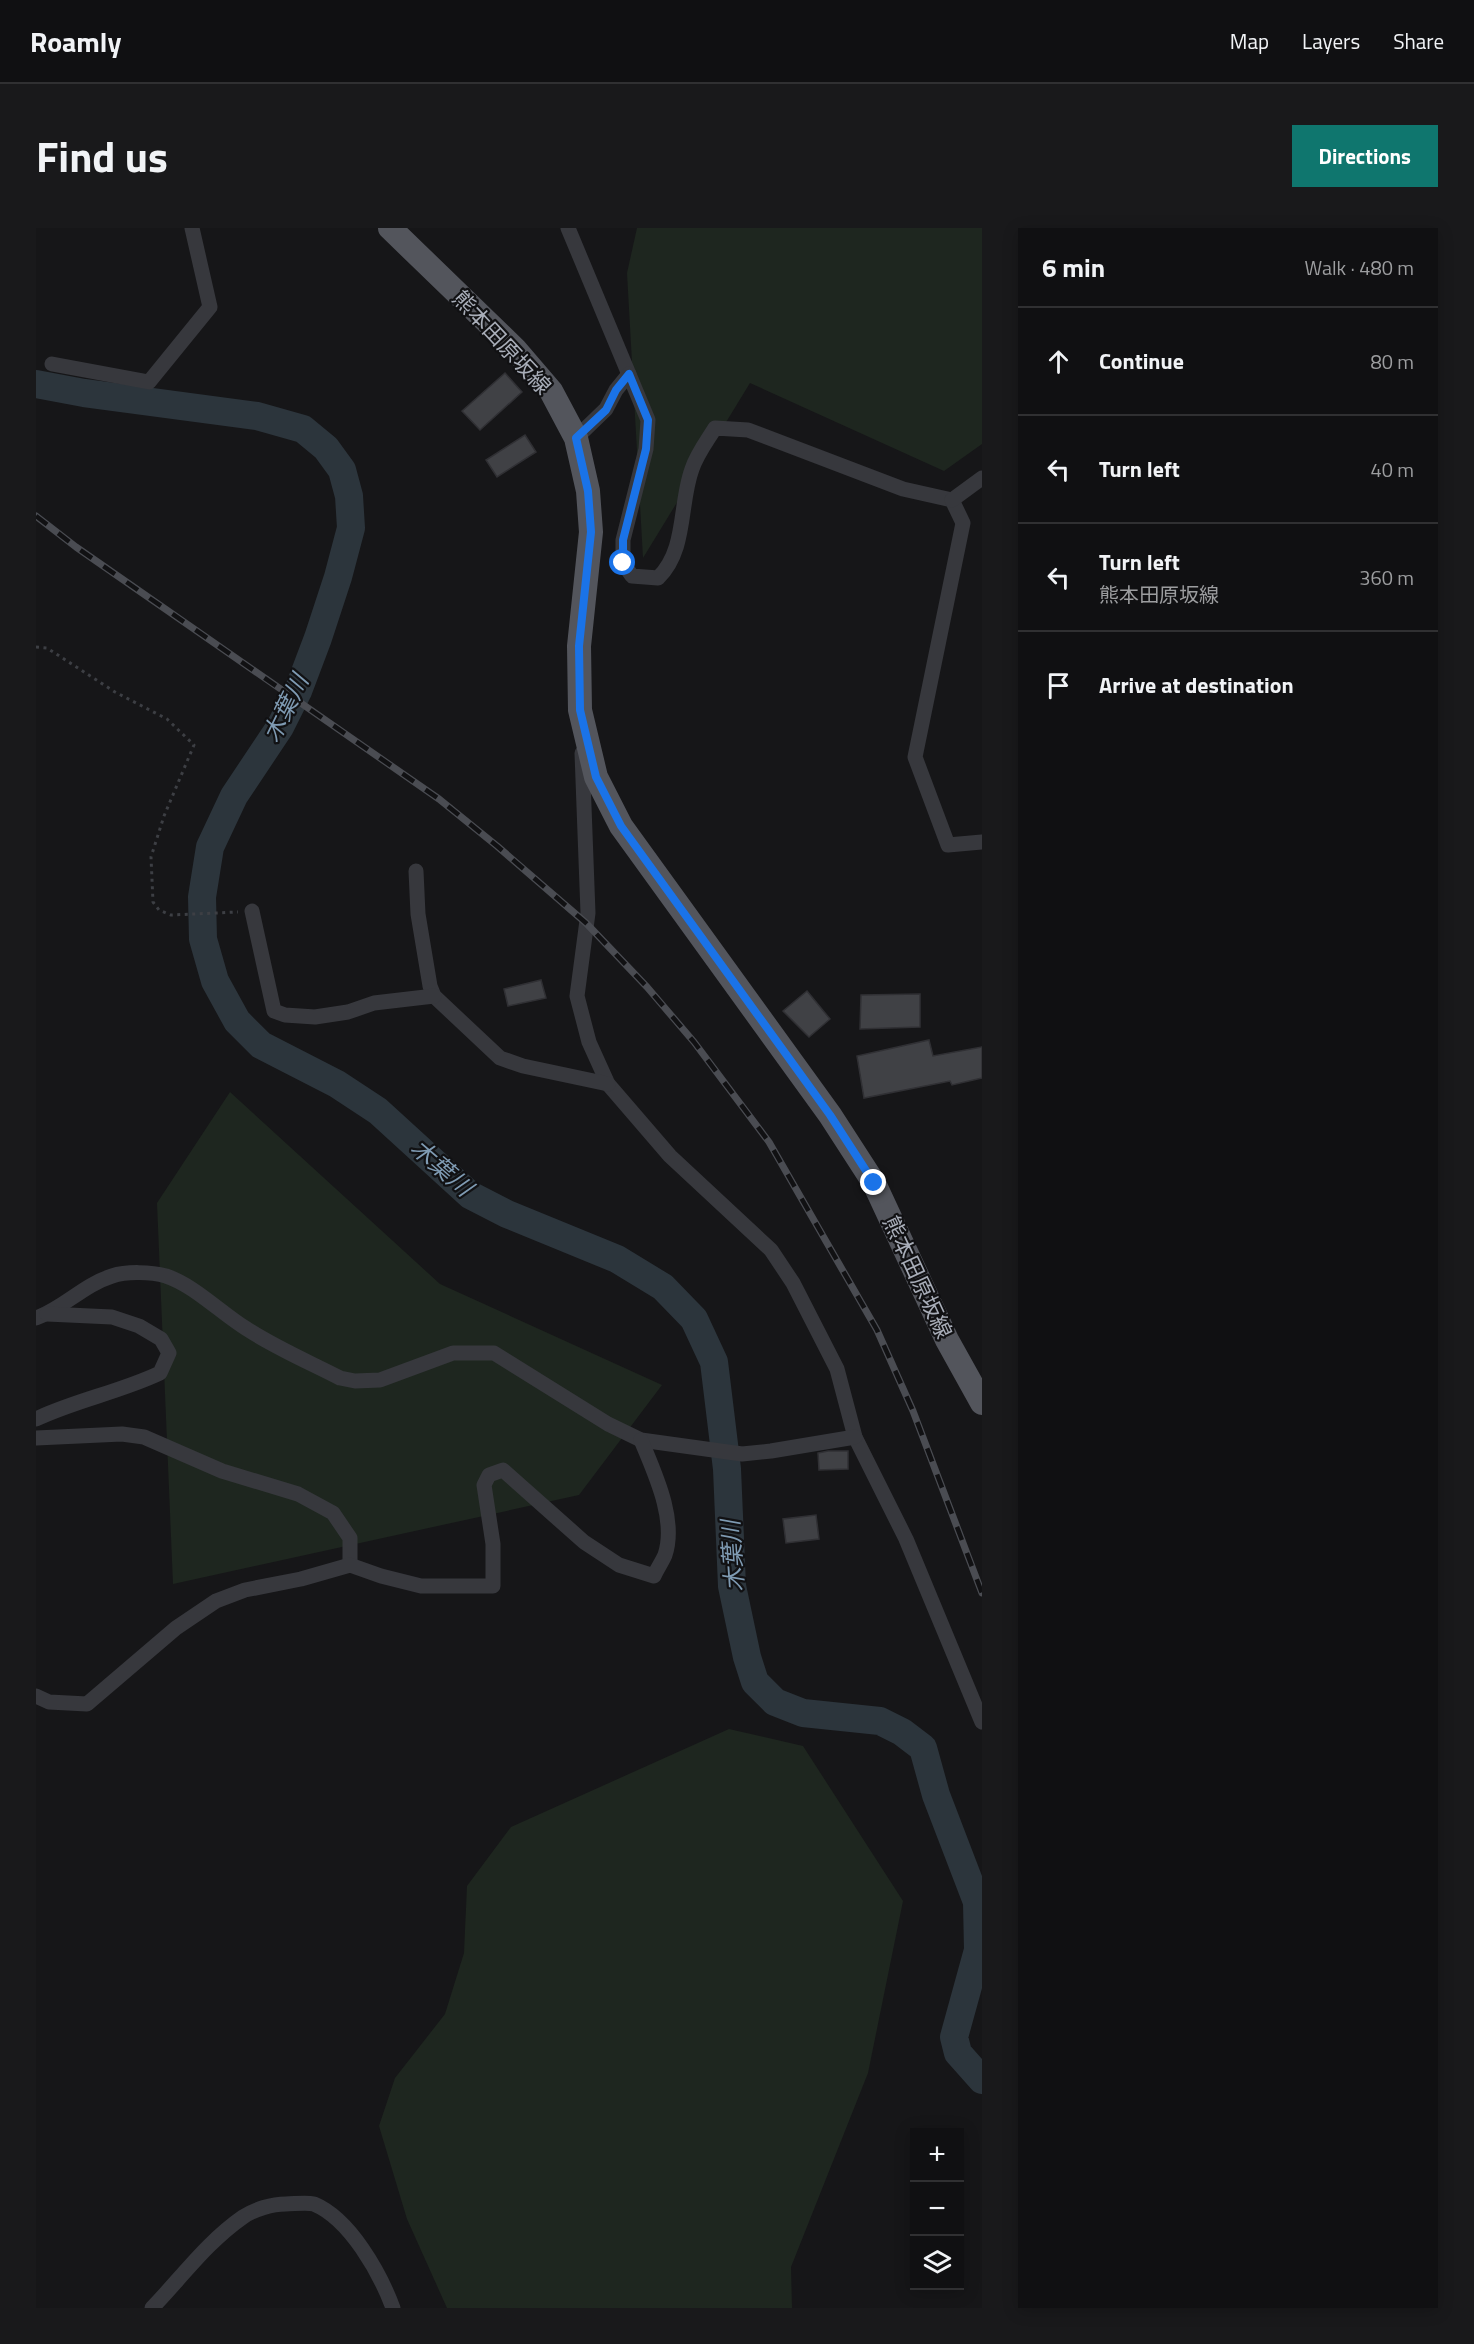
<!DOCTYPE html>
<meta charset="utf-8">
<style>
:root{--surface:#101012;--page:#19191b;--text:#f1f3f6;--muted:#9c9d9f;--line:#303032;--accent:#0f766e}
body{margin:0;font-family:"Titillium Web","Noto Sans JP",sans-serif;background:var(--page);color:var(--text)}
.controls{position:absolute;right:18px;bottom:18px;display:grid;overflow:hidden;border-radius:0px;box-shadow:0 3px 15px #0003}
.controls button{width:54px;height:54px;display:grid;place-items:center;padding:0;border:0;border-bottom:2px solid var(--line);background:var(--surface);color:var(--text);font:30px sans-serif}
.stop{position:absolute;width:18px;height:18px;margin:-14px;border:4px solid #1a73e8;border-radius:50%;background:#fff}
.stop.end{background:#1a73e8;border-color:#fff;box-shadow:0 2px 6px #0008}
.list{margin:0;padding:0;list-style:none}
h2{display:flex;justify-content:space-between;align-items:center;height:78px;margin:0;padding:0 24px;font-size:26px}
h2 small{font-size:20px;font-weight:400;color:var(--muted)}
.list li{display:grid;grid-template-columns:39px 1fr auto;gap:18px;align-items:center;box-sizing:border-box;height:108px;padding:0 24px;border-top:2px solid var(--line)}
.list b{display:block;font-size:22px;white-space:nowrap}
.list p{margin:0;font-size:20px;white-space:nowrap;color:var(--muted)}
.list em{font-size:20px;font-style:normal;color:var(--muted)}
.icon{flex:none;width:33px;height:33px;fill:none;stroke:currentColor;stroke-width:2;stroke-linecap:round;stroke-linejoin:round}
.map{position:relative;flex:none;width:946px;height:2080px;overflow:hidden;border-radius:0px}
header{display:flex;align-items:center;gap:36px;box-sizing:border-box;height:84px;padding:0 30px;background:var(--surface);border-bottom:2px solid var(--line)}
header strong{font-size:28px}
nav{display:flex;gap:33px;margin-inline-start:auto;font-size:21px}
.intro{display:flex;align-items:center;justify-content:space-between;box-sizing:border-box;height:144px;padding:0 36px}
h1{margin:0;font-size:42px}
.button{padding:15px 27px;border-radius:0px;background:var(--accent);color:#fff;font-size:21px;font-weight:700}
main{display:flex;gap:36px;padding:0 36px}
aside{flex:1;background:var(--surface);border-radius:0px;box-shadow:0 3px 15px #0003}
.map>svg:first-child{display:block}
.green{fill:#1e261f}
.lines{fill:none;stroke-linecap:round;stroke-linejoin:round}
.river{stroke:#2c353c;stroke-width:28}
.building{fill:#404145;stroke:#303034;stroke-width:1.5}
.path{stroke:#3d3f44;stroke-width:3;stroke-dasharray:3 4.5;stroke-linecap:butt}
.street{stroke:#37383d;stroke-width:15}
.primary{stroke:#53555c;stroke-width:24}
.rail-casing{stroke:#4a4c52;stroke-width:7}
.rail{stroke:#111113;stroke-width:4.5;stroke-dasharray:14;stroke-linecap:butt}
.route{stroke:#1a73e8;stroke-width:8}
.labels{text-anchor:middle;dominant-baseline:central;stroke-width:4.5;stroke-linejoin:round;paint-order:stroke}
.street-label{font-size:22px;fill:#a8adb8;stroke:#111113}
.water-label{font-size:24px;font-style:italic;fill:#7f9bb3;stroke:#111113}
</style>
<header>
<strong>Roamly</strong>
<nav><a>Map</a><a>Layers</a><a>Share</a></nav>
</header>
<div class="intro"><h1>Find us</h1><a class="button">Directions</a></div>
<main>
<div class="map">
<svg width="946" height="2080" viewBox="0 0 946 2080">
<rect width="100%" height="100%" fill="#161618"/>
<g class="green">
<polygon points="601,0 946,0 946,216 908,243 714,155 607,330 591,45"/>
<polygon points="194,864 404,1056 626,1157 543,1267 137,1356 121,975"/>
<polygon points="693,1501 767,1518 867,1673 832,1845 755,2039 756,2080 411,2080 371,1991 343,1898 359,1850 409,1786 428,1725 431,1658 475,1599"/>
</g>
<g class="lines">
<polyline class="river" points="0,156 48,165 221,188 267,201 290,220 306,242 313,268 315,300 302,349 282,410 262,463 244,499 198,568 174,619 166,669 167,711 179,753 201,793 225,817 301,856 342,883 434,967 471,986 581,1031 627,1059 658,1091 678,1134 691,1241 696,1358 711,1429 719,1454 739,1474 767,1485 844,1493 866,1504 887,1520 900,1567 941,1674 942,1722 918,1809 922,1825 946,1852"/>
</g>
<g class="building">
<polygon points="469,145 486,164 444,202 426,183"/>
<polygon points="489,207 500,224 461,249 450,232"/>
<polygon points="505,752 510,770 472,778 468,761"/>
<polygon points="771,763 794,791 773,809 747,783"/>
<polygon points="884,766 884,799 824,801 825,767"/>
<polygon points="893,812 897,828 946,819 946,850 916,857 914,853 828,870 821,828"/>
<polygon points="792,1223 812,1223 812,1241 783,1242 782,1225"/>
<polygon points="780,1287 783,1311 750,1315 747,1291"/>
</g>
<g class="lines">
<polyline class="path" points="0,419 11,420 79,464 131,491 158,517 128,588 115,629 117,674 123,682 135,687 202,684"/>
<g class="street">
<path d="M532,0l80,192 -2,29 -23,91v23l9,13 26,2c29,-28 21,-74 34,-109 5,-15 15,-28 23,-41l33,2 155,59 49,11"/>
<polyline points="16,136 113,154 174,79 156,0"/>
<polyline points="540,210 570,181 580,162 593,146"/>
<polyline points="916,272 927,295 879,529 912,617 946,614"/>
<polyline points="916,272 946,250"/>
<polyline points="546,525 552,685 541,768 553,814 572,856 634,928 735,1022 757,1055 801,1141 819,1209 870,1311 946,1494"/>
<polyline points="380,643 382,686 394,758 398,768 464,830 487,838 572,856"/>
<polyline points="216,683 238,783 249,787 279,789 312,784 338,775 398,768"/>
<path d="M0,1090c28,-10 47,-33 76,-42 15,-5 39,-4 54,0 28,9 56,38 81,53 29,19 62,33 93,49l15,3 25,-1 73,-27h41l114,71 33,16 101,14 29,-3 84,-14"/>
<path d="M0,1191c40,-19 84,-27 124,-46l9,-20 -8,-14 -22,-13 -27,-9 -65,-3"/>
<polyline points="0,1210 86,1206 108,1209 186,1243 262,1266 297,1285 314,1310 314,1337"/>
<path d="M0,1468l13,6 38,2 89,-76 40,-27 29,-11 56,-11 49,-14 31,11 40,10h72v-42l-9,-59 5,-10 14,-5 81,72 35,23 35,11c3,-7 8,-14 11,-21 12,-36 -11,-83 -24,-115"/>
<path d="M116,2080c30,-31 55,-66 91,-91 12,-8 29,-13 43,-13 8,0 20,-2 28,0 36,15 66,69 79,104"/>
</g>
<polyline class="primary" points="354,0 479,121 515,163 540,210 552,263 555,304 543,418 544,482 560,549 585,598 794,887 838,955 911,1112 946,1175"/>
<defs>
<polyline id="rail" points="0,288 40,319 403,571 461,618 550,695 611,759 658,814 733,914 841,1102 877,1183 946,1365"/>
</defs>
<use href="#rail" class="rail-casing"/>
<use href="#rail" class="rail"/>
</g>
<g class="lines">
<polyline class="route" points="587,335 587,312 610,221 612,192 593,146 580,162 570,182 540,210 552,263 555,304 543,418 544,482 560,549 585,598 794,887 838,955"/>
</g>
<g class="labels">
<g class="street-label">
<text transform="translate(466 114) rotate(47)">熊本田原坂線</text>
<text transform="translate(882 1049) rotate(65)">熊本田原坂線</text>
</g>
<g class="water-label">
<text transform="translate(249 480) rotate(-64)">木葉川</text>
<text transform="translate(406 939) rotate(41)">木葉川</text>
<text transform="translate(696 1328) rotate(-94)">木葉川</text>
</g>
</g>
</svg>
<div class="controls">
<button>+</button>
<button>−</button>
<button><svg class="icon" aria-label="layers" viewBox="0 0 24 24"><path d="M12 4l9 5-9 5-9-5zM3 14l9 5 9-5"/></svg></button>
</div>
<div class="stop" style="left:587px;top:335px"></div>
<div class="stop end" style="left:838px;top:955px"></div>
</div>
<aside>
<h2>6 min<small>Walk · 480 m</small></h2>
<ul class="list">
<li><svg class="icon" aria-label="ahead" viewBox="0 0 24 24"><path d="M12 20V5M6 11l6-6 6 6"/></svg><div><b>Continue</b></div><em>80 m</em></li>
<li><svg class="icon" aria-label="left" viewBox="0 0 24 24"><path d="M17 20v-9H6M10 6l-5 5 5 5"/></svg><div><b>Turn left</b></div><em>40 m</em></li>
<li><svg class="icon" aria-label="left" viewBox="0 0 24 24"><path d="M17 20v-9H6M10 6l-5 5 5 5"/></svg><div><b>Turn left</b><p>熊本田原坂線</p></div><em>360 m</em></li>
<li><svg class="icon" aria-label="arrive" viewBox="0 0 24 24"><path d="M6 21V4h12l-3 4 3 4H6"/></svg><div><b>Arrive at destination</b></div></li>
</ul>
</aside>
</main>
